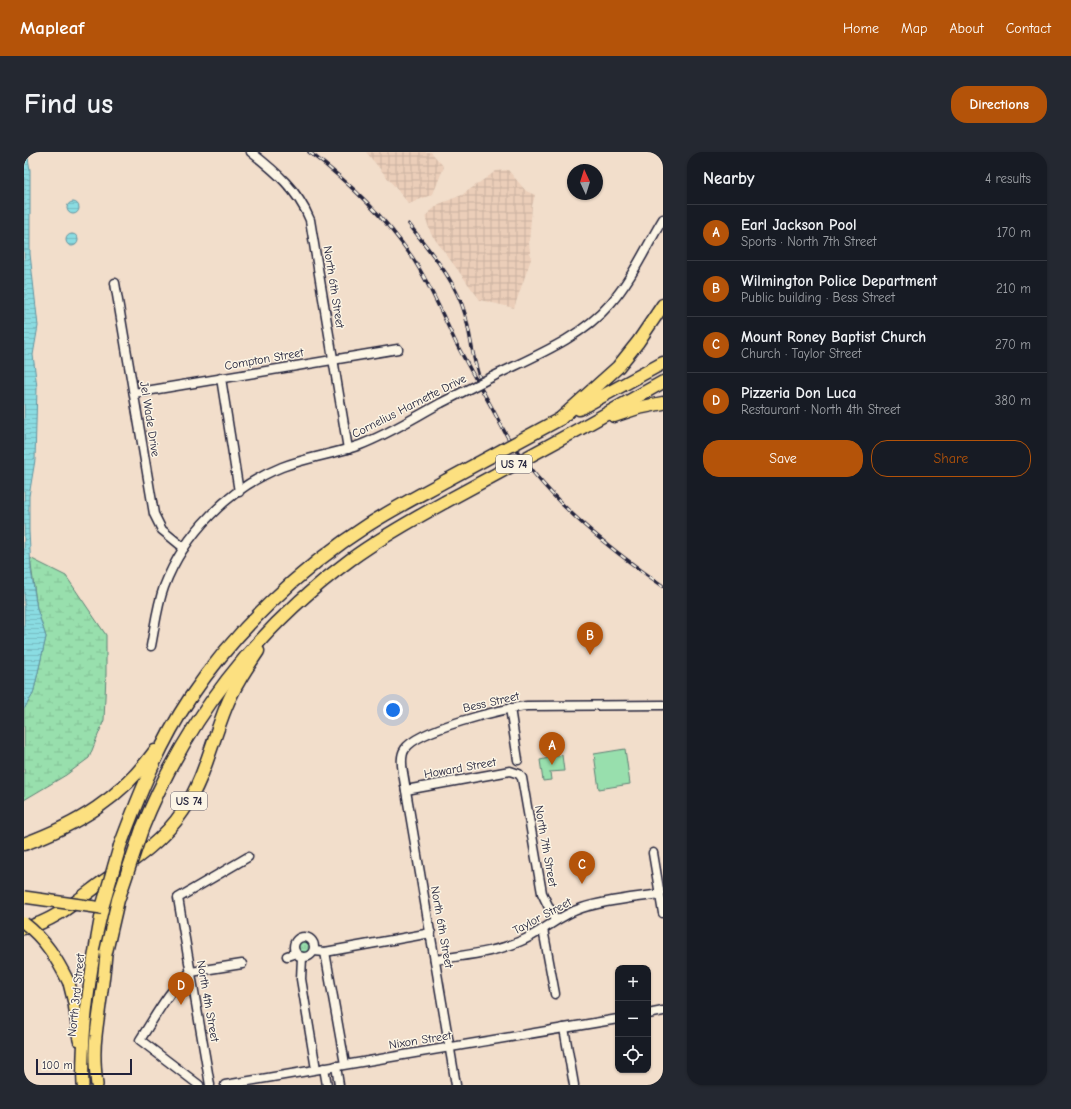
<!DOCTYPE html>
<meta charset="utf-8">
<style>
:root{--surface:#171b24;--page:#242831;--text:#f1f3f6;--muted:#9ea1a6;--line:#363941;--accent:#b45309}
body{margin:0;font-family:"Comic Neue",sans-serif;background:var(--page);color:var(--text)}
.controls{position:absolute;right:12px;bottom:12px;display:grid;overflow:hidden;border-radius:8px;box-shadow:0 1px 3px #0004}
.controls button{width:36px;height:36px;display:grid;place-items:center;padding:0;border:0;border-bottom:1px solid var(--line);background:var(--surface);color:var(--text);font:20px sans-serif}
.compass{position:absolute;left:543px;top:12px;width:36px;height:36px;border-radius:50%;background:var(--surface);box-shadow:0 1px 3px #0004;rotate:356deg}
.scale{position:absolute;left:12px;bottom:10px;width:96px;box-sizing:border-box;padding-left:4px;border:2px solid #22223b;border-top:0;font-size:11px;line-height:14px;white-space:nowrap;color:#22223b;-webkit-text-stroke:3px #fcf5e5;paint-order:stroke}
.you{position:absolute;left:369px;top:558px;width:14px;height:14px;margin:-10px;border:3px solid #fff;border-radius:50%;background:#1a73e8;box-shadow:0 0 0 6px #1a73e833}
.badge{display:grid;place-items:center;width:26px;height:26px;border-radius:50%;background:var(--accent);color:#fff;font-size:13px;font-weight:700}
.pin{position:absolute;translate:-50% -33px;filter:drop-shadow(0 1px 2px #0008)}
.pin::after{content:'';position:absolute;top:21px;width:14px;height:12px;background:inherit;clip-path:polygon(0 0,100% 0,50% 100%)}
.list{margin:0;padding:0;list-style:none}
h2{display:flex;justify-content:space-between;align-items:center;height:52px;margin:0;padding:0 16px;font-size:17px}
h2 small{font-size:13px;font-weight:400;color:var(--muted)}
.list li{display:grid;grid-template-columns:26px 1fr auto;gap:12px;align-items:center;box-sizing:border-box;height:56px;padding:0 16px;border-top:1px solid var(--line)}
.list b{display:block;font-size:15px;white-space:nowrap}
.list p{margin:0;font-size:13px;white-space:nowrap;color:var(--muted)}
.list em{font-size:13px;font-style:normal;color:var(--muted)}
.actions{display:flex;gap:8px;padding:12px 16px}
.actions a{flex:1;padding:9px 0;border:1px solid var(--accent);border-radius:16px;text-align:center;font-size:14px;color:var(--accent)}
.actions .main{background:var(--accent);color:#fff}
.icon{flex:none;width:22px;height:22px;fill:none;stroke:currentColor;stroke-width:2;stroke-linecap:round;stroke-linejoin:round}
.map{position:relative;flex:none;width:639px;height:933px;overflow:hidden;border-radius:16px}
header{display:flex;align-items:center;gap:24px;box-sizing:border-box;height:56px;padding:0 20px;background:var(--accent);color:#fff}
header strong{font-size:19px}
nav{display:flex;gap:22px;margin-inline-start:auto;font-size:14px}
.intro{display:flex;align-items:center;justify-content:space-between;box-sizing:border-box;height:96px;padding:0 24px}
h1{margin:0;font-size:28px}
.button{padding:10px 18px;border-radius:16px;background:var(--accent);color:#fff;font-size:14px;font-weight:700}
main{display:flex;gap:24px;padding:0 24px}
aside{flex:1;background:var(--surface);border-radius:16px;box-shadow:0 1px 3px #0004}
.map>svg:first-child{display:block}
.industrial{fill:url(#industrial-grid)}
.grass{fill:url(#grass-tufts);stroke:#5d8074}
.wetland{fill:url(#wetland-marsh);stroke:#5d8074}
.pitch{fill:#98dfad;stroke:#5d8074}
.water{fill:url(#water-rules);stroke:#60929f}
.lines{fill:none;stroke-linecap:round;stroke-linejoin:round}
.minor-casing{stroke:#22223b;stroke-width:11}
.major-casing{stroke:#22223b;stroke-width:14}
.highway-casing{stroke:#22223b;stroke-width:15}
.minor{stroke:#fcf5e5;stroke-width:8}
.major{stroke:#fce080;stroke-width:11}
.highway{stroke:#fce080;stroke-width:12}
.rail-casing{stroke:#22223b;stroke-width:3.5}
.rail{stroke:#fcf5e5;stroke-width:2;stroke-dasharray:6;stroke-linecap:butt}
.minor-bridge-casing{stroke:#22223b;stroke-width:11;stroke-linecap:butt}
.major-bridge-casing{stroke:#22223b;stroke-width:14;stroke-linecap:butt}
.highway-bridge-casing{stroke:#22223b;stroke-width:15;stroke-linecap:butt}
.minor-bridge{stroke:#fcf5e5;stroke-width:8}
.major-bridge{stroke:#fce080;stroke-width:11}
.highway-bridge{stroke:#fce080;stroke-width:12}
.labels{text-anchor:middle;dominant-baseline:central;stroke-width:3;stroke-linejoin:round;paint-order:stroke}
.shield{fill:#fcf5e5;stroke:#63616e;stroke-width:1}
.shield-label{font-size:11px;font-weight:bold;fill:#22223b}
.street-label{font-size:12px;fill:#22223b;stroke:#fcf5e5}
</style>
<header>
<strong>Mapleaf</strong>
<nav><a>Home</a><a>Map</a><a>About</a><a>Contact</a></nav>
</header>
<div class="intro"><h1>Find us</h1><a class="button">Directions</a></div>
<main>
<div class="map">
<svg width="639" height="933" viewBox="0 0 639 933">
<defs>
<pattern id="industrial-grid" width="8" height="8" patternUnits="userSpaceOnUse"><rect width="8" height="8" fill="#ebceb9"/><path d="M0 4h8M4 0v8" fill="none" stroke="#c9b1a0"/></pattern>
<pattern id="grass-tufts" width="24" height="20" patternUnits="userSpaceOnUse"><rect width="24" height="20" fill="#98dfad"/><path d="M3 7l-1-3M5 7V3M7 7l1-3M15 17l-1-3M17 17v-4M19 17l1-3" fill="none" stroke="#83bf96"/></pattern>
<pattern id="wetland-marsh" width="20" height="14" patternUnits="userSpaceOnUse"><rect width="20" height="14" fill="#98dfad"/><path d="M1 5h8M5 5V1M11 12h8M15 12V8" fill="none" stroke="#83bf96"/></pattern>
<pattern id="water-rules" width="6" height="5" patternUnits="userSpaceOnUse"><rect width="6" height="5" fill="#8adce2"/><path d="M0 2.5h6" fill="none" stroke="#77bcc3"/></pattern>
</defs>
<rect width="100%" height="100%" fill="#f2decb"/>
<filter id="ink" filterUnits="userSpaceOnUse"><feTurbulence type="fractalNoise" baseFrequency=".025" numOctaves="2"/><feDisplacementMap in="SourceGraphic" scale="8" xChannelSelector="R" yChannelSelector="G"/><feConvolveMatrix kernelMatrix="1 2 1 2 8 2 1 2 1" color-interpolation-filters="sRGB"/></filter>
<g filter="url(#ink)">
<g class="industrial">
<polygon points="342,0 407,0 420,15 409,42 385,52"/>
<polygon points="484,18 502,39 511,43 508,54 505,91 507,107 490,156 456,148 407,82 401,64 415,52 438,43 472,19"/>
</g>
<circle class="grass" cx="281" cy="795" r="7"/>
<polygon class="wetland" points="6,406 42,424 82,483 82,523 80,568 65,606 42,623 0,648 0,557 9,542 22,485 13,457"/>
<g class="pitch">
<polygon points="601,597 606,632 575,637 570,602"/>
<polygon points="538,603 540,619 526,620 527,628 519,629 516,608"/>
</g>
<g class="water">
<polygon points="0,0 3,0 6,18 6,102 14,174 9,203 13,235 11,308 5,344 5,379 7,418 13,457 22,485 9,542 0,557"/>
<circle cx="49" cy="56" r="6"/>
<circle cx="48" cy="88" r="6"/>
</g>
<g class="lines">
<defs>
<g id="minor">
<path d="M227,0c24,19 47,38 59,68l38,229"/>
<polyline points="91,131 130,362 138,378 160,396"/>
<path d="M468,225c40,-20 88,-38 118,-73 22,-25 36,-57 53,-85"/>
<polyline points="197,226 215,340"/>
<polyline points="110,241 374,197"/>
<path d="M127,494c4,-20 6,-40 13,-59 20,-53 65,-99 118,-120 26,-10 53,-13 78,-22 29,-11 55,-28 81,-42"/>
<polyline points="486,556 494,608"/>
<polyline points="382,638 486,619 495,622 498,626 518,741 531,768"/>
<polyline points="629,701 639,761"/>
<polyline points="519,777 531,842"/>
<circle cx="280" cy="795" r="10"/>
<polyline points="290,799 301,800 407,781"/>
<polyline points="301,800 321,912"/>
<polyline points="263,804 272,801"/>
<polyline points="278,805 277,827 292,917"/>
<path d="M411,808c28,-5 59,-7 86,-19 22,-9 38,-26 61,-33 25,-8 52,-10 78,-14"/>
<polyline points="624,862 639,859"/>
<polyline points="540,876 550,933"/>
<polyline points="312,914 315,933"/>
<polyline points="300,916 303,933"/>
<path d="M175,933l-59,-45c14,-21 30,-53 51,-68l51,-8"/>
<polyline points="186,933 154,746 224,705"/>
<polyline points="201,933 594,867"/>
<path d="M432,933l-53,-312c-1,-7 -3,-17 2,-24 12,-19 98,-41 122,-43l136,-1"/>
</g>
<g id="major">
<polyline points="45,831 50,851 55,888"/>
<path d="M59,933c-1,-17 0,-33 1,-49 3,-43 10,-84 18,-126"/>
<path d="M73,933c-2,-16 -3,-34 -1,-49 2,-24 19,-113 6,-128"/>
</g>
<g id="highway">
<polyline points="555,257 639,211"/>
<polyline points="590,264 614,256 639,251"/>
<polyline points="536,267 594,215 614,190 639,153"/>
<polyline points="559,275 639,230"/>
<path d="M118,677c43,-107 114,-200 208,-269 30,-22 62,-40 95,-58"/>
<path d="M0,692c54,-20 96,-45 131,-93"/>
<path d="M96,694c19,-51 40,-103 70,-148 45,-67 109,-129 178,-173 25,-16 52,-30 79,-45"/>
<path d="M0,776c27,-5 52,-26 73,-42 31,-22 65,-43 86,-75 21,-31 29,-70 43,-104 8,-20 20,-38 32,-56"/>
</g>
</defs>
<use href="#minor" class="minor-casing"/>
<use href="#major" class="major-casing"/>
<use href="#highway" class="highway-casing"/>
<use href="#minor" class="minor"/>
<use href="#major" class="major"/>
<use href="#highway" class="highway"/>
<defs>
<g id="rail">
<path d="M285,0c40,30 75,64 103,105 18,27 30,57 44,86 10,19 20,37 31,56 7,12 13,25 20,37 39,62 97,109 156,150"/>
<path d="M385,72c21,28 46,55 56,90 6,22 7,44 15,65"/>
</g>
</defs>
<use href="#rail" class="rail-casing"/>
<use href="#rail" class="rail"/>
<defs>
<polyline id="minor-bridge" points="417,251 468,225"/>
<g id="major-bridge">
<polyline points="0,745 78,756"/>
<path d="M0,771c21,16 33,36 45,60"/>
</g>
<g id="highway-bridge">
<polyline points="423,328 536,267"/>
<polyline points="421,350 559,275"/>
<polyline points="78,756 96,694"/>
<polyline points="82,800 94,748 118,677"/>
</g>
</defs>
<use href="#minor-bridge" class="minor-bridge-casing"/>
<use href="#major-bridge" class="major-bridge-casing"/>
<use href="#highway-bridge" class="highway-bridge-casing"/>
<use href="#minor-bridge" class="minor-bridge"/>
<use href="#major-bridge" class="major-bridge"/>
<use href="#highway-bridge" class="highway-bridge"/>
</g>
</g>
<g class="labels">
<g class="shield">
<rect x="472" y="303" width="36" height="18" rx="3"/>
<rect x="147" y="640" width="36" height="18" rx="3"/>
</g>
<g class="shield-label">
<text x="490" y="312">US 74</text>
<text x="165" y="649">US 74</text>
</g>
<g class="street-label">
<text transform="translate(310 135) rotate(81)">North 6th Street</text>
<text transform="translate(240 207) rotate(-10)">Compton Street</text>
<text transform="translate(385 254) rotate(-27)">Cornelius Harnette Drive</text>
<text transform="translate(126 267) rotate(81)">Jel Wade Drive</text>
<text transform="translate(467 550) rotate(-13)">Bess Street</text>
<text transform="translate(436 616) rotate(-10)">Howard Street</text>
<text transform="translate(522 694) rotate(80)">North 7th Street</text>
<text transform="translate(518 764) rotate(-28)">Taylor Street</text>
<text transform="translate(418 775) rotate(80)">North 6th Street</text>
<text transform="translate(52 843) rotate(-84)">North 3rd Street</text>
<text transform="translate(184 849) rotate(80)">North 4th Street</text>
<text transform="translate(396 888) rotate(-9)">Nixon Street</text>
</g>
</g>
</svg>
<div class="controls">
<button>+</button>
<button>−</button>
<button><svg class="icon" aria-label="locate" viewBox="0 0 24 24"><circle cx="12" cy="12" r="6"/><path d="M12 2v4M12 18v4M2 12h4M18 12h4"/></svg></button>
</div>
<svg class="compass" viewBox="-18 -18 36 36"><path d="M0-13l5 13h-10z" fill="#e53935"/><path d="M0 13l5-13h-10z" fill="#9ea1a6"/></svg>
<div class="scale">100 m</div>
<div class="you"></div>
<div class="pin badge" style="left:528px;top:613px">A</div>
<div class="pin badge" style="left:566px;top:503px">B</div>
<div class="pin badge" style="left:558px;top:732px">C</div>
<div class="pin badge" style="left:157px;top:853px">D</div>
</div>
<aside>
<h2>Nearby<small>4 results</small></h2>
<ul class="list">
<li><span class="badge">A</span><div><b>Earl Jackson Pool</b><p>Sports · North 7th Street</p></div><em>170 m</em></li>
<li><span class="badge">B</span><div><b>Wilmington Police Department</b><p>Public building · Bess Street</p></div><em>210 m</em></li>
<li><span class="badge">C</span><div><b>Mount Roney Baptist Church</b><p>Church · Taylor Street</p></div><em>270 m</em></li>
<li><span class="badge">D</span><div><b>Pizzeria Don Luca</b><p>Restaurant · North 4th Street</p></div><em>380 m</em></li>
</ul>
<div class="actions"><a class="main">Save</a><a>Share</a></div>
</aside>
</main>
